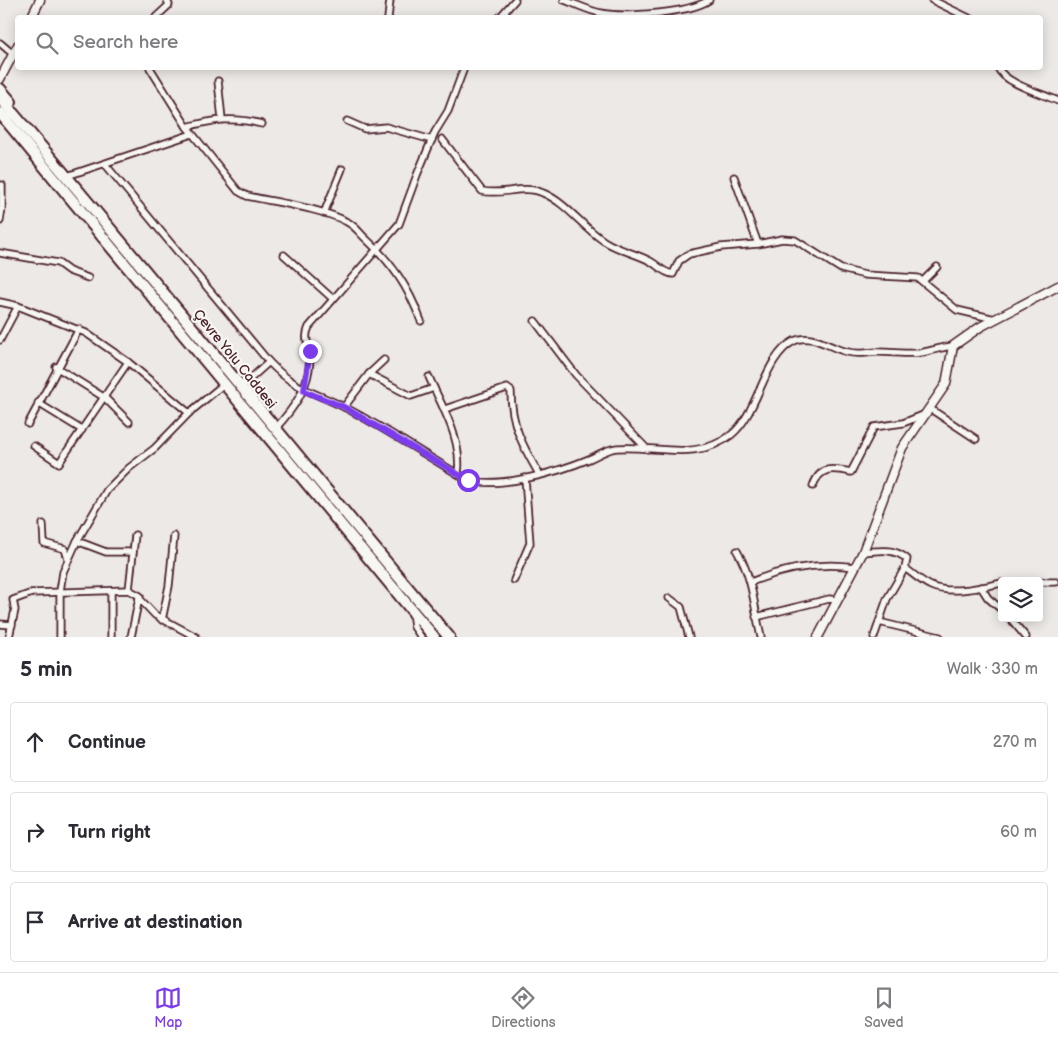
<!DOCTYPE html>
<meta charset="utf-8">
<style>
:root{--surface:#fff;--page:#f2f2f3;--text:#2b2b33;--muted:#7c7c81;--line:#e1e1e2;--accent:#7c3aed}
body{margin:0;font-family:"Balsamiq Sans",sans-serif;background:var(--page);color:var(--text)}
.controls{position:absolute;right:15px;bottom:15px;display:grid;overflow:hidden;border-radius:5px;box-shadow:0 2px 12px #0003}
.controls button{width:45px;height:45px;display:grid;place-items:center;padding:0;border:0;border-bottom:1px solid var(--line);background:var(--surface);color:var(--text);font:25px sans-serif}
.stop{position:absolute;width:15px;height:15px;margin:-11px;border:4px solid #7c3aed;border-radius:50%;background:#fff}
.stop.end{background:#7c3aed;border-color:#fff;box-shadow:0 1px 5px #0008}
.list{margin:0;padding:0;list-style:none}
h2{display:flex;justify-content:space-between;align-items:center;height:65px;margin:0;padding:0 20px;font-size:21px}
h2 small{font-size:16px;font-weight:400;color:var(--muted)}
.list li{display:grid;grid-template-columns:32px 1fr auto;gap:15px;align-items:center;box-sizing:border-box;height:80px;margin:0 10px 10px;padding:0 10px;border:1px solid var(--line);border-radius:5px}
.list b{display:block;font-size:19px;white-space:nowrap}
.list em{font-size:16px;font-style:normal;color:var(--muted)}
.icon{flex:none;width:28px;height:28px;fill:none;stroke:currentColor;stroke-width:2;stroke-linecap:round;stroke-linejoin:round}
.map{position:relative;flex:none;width:1058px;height:637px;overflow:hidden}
.search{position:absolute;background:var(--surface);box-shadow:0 2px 12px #0003;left:15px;right:15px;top:15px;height:55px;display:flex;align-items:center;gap:12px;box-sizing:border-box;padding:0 18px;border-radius:5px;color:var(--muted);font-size:19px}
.sheet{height:335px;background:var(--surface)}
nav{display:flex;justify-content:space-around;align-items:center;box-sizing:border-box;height:70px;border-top:1px solid var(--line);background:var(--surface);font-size:14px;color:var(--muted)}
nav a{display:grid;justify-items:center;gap:2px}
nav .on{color:var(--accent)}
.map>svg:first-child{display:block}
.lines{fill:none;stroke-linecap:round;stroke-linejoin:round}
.street-casing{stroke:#4a1f2b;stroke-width:9}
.secondary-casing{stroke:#4a1f2b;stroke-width:11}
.highway-casing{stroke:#4a1f2b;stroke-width:14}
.street{stroke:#f6f6f2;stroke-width:5.5}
.secondary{stroke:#f6f6f2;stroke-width:8}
.highway{stroke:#f6f6f2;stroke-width:10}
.route{stroke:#7c3aed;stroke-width:6}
.labels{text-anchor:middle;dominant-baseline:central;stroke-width:4.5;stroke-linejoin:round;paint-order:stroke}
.street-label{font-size:14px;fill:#4a1f2b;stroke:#f6f6f2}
</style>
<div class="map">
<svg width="1058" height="637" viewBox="0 0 1058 637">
<rect width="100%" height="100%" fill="#ece9e6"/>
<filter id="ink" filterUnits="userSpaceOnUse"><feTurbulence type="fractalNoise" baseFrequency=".02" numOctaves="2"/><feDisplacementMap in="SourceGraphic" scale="10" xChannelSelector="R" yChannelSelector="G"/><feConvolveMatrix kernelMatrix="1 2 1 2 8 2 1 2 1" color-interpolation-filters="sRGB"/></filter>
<g filter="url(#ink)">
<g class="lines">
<defs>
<g id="street">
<path d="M564,0c12,4 25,11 37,13 23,5 89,0 108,-13"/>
<polyline points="932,0 969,18"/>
<polyline points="155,18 169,5 167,0"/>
<polyline points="388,18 390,0"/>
<polyline points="499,18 515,0"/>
<polyline points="0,43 13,54"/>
<path d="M150,68l37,59 51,64 9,5c27,6 78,13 100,26 7,3 12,10 17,15 28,26 44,49 57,84"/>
<path d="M998,68c6,15 45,26 60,33"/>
<polyline points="218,81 222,119"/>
<polyline points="347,121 365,129 386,127 432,140"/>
<path d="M187,127c27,-8 47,-10 75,-3"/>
<path d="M442,139l40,52c20,5 41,-7 61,2 24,10 39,34 61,48 16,10 31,12 46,20 8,4 13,12 23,13l6,-13 10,-7 32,-7 37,-3 24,-5 13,1 46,29 24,6 53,3 39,32 38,9"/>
<polyline points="105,164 269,362"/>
<polyline points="67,176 192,134"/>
<polyline points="734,177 758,244"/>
<polyline points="324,213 342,169"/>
<polyline points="0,221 2,208 2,185"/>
<polyline points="0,253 58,263 69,271 88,278"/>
<polyline points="284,255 333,299"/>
<polyline points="923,281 937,267"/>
<polyline points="0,302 18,306 86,333 128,362 189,413"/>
<polyline points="535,321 576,375 647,449"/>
<polyline points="0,340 18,306"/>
<polyline points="56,367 105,398 129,422"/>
<polyline points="369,374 411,396 434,388"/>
<path d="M429,377c13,30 34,63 29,97"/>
<path d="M240,388l29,-26c27,28 43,29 75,45 43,22 82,49 124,73 32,9 90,-8 121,-21 10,-4 17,-10 28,-11 38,-3 80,14 114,-13 28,-22 32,-78 63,-94 17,-9 37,8 54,11 10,3 20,0 30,0 14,0 28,2 42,1 11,-2 22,-6 33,-7"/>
<polyline points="38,403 82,430"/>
<polyline points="344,407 369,374 384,360"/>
<polyline points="929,408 976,439"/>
<path d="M445,409l62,-21 4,3c0,33 11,54 28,83"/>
<polyline points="28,424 79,329"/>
<path d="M275,429c19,-21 35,-42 35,-72 0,-11 -7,-18 -1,-30l90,-103 18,-49 18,-43 13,-21 16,-43"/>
<polyline points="34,446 59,463 128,362"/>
<path d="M813,486c7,-20 20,-18 38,-14l23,-45 29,-4 20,-8"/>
<polyline points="43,524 44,543 65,549 68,559"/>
<polyline points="77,541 106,552 133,552"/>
<path d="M737,551c16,27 17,56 24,86"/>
<path d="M863,552c16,-1 30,-5 44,7l-2,9c8,6 17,14 26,18 20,9 51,1 71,-3"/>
<polyline points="514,580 530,543 525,478"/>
<path d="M751,582c34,-14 67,-20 104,-15"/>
<polyline points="1039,582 1056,582"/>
<polyline points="981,587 988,598 1002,610"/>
<polyline points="129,590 135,535"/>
<polyline points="669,598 681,607 689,637"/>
<polyline points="412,612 414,627 421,637"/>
<polyline points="756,617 829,599 838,600"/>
<polyline points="1010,618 1026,637"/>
<polyline points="162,620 169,586 174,536"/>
<polyline points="879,622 940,637"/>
<polyline points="0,624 12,625"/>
<polyline points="9,637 15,610 13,600 32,593 129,590 140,596 139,598 155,615 196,637"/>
<polyline points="60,637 60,591 63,572 77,541 107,490 129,468 155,448 189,413 224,384"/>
<polyline points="111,637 111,591"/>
<polyline points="131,637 139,598"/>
<polyline points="874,637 887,599 905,568"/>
</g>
<g id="secondary">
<polyline points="31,18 40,0"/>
<polyline points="0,79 18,45"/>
<polyline points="818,637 863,552 902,448 946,384 953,346 980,327 1058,286"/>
</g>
<g id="highway">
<polyline points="0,89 11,102"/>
<path d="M0,98c152,178 298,360 449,539"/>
<polyline points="0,113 434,637"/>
</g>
</defs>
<use href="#street" class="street-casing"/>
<use href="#secondary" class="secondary-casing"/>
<use href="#highway" class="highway-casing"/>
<use href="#street" class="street"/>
<use href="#secondary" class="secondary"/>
<use href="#highway" class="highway"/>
</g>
</g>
<g class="lines" filter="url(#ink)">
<polyline class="route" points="310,351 304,391 344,407 468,480"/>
</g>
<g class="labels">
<g class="street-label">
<text transform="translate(235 359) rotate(51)">Çevre Yolu Caddesi</text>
</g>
</g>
</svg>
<div class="controls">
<button><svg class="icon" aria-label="layers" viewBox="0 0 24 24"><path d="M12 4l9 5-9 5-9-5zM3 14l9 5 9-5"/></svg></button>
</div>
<div class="stop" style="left:468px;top:480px"></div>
<div class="stop end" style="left:310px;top:351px"></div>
<div class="search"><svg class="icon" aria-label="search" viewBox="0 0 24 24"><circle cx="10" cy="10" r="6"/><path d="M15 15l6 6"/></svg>Search here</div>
</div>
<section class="sheet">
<h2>5 min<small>Walk · 330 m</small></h2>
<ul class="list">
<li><svg class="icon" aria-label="ahead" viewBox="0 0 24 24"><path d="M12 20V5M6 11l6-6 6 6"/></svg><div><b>Continue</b></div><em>270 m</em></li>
<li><svg class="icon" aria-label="right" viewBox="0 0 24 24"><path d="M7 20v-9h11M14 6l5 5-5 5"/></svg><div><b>Turn right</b></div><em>60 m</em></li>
<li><svg class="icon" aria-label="arrive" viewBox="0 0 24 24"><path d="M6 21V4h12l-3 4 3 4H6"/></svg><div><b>Arrive at destination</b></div></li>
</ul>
</section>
<nav>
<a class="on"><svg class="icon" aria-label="map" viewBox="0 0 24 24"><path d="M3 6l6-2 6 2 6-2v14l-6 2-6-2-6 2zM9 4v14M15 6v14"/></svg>Map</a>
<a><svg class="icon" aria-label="directions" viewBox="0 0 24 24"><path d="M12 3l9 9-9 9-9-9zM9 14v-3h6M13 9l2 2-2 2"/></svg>Directions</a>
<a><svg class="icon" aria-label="saved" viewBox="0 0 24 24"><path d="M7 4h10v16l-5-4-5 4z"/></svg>Saved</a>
</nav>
